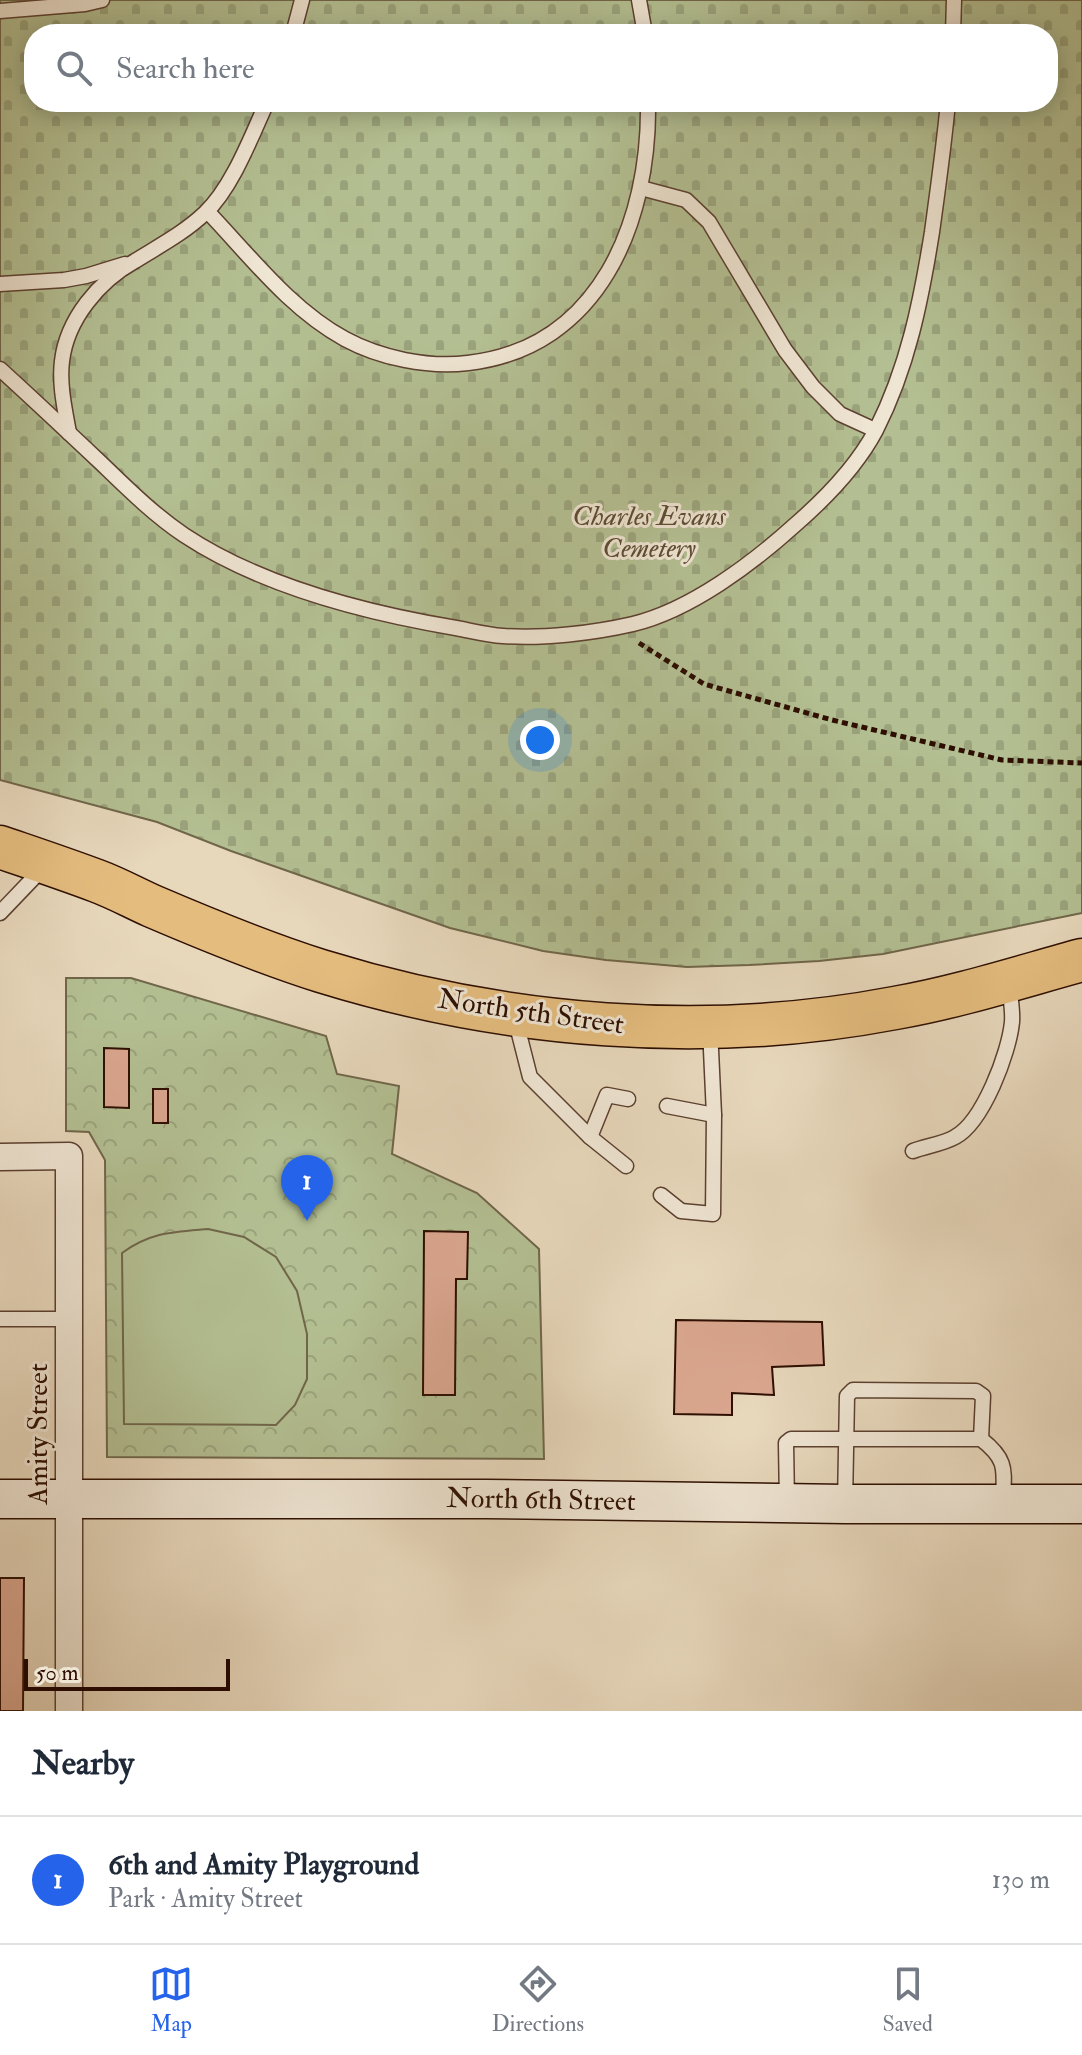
<!DOCTYPE html>
<meta charset="utf-8">
<style>
:root{--surface:#fff;--page:#f6f6f7;--text:#1f2937;--muted:#747a83;--line:#e0e1e3;--accent:#2563eb}
body{margin:0;font-family:"IM FELL Double Pica",serif;background:var(--page);color:var(--text)}
.scale{position:absolute;left:24px;bottom:20px;width:206px;box-sizing:border-box;padding-left:8px;border:4px solid #2d0e01;border-top:0;font-size:22px;line-height:28px;white-space:nowrap;color:#2d0e01;-webkit-text-stroke:6px #efe5d3;paint-order:stroke}
.you{position:absolute;left:540px;top:740px;width:28px;height:28px;margin:-20px;border:6px solid #fff;border-radius:50%;background:#1a73e8;box-shadow:0 0 0 12px #1a73e833}
.badge{display:grid;place-items:center;width:52px;height:52px;border-radius:50%;background:var(--accent);color:#fff;font-size:26px;font-weight:700}
.pin{position:absolute;translate:-50% -66px;filter:drop-shadow(0 2px 4px #0008)}
.pin::after{content:'';position:absolute;top:42px;width:28px;height:24px;background:inherit;clip-path:polygon(0 0,100% 0,50% 100%)}
.list{margin:0;padding:0;list-style:none}
h2{display:flex;justify-content:space-between;align-items:center;height:104px;margin:0;padding:0 32px;font-size:34px}
h2 small{font-size:26px;font-weight:400;color:var(--muted)}
.list li{display:grid;grid-template-columns:52px 1fr auto;gap:24px;align-items:center;box-sizing:border-box;height:128px;padding:0 32px;border-top:2px solid var(--line)}
.list b{display:block;font-size:30px;white-space:nowrap}
.list p{margin:0;font-size:26px;white-space:nowrap;color:var(--muted)}
.list em{font-size:26px;font-style:normal;color:var(--muted)}
.icon{flex:none;width:44px;height:44px;fill:none;stroke:currentColor;stroke-width:2;stroke-linecap:round;stroke-linejoin:round}
.map{position:relative;flex:none;width:1082px;height:1711px;overflow:hidden}
.search{position:absolute;background:var(--surface);box-shadow:0 4px 20px #0003;left:24px;right:24px;top:24px;height:88px;display:flex;align-items:center;gap:20px;box-sizing:border-box;padding:0 28px;border-radius:32px;color:var(--muted);font-size:30px}
.sheet{height:232px;background:var(--surface)}
nav{display:flex;justify-content:space-around;align-items:center;box-sizing:border-box;height:112px;border-top:2px solid var(--line);background:var(--surface);font-size:22px;color:var(--muted)}
nav a{display:grid;justify-items:center;gap:4px}
nav .on{color:var(--accent)}
.map>svg:first-child{display:block}
.forest{fill:url(#forest-crowns);stroke:#70664a;stroke-width:2}
.cemetery{fill:url(#cemetery-stones);stroke:#70664a;stroke-width:2;fill-rule:evenodd}
.garden{fill:#b3bf92;stroke:#70664a;stroke-width:2}
.building{fill:#daa68f;stroke:#2d0e01;stroke-width:2}
.lines{fill:none;stroke-linecap:round;stroke-linejoin:round}
.lane-casing{stroke:#5c4030;stroke-width:17}
.street-casing{stroke:#5c4030;stroke-width:29}
.secondary-casing{stroke:#2d0e01;stroke-width:41}
.primary-casing{stroke:#2d0e01;stroke-width:45}
.path{stroke:#2d0e01;stroke-width:5;stroke-dasharray:6 4;stroke-linecap:butt}
.lane{stroke:#efe5d3;stroke-width:14}
.street{stroke:#efe5d3;stroke-width:26}
.secondary{stroke:#efe5d3;stroke-width:38}
.primary{stroke:#e4bc7e;stroke-width:42}
.labels{text-anchor:middle;dominant-baseline:central;stroke-width:6;stroke-linejoin:round;paint-order:stroke}
.park-label{font-size:28px;font-style:italic;fill:#5c4c34;stroke:#efe5d3}
.street-label{font-size:28px;fill:#2d0e01;stroke:#efe5d3}
</style>
<div class="map">
<svg width="1082" height="1711" viewBox="0 0 1082 1711">
<defs>
<pattern id="forest-crowns" width="20" height="18" patternUnits="userSpaceOnUse" patternTransform="scale(2)"><rect width="20" height="18" fill="#b3bf92"/><path d="M2 6a3 3 0 1 1 6 0M12 15a3 3 0 1 1 6 0" fill="none" stroke="#9aa37c"/></pattern>
<pattern id="cemetery-stones" width="16" height="16" patternUnits="userSpaceOnUse" patternTransform="scale(2)"><rect width="16" height="16" fill="#b3bf92"/><path d="M2 7V4a2 2 0 0 1 4 0v3zM10 15v-3a2 2 0 0 1 4 0v3z" fill="#9aa37c"/></pattern>
</defs>
<rect width="100%" height="100%" fill="#e7d7bb"/>
<filter id="stains"><feTurbulence type="fractalNoise" baseFrequency=".0025" numOctaves="4"/><feColorMatrix values="0 0 0 0 .2 0 0 0 0 .09 0 0 0 0 .02 0 0 0 .5 -.17"/></filter>
<radialGradient id="worn" r=".72"><stop offset=".6" stop-color="#630" stop-opacity="0"/><stop offset="1" stop-color="#630" stop-opacity=".3"/></radialGradient>
<polygon class="forest" points="66,978 131,978 326,1036 337,1074 399,1086 392,1154 477,1193 539,1249 544,1459 107,1457 105,1160 89,1132 66,1131"/>
<path class="cemetery" d="M0,0h1082v913l-199,41 -64,7 -70,4 -62,2 -81,-7 -63,-9 -93,-23 -219,-77 -74,-29 -157,-42zM34,34h1014v68h-1014z"/>
<path class="garden" d="M208,1229l36,8 32,20 21,34 10,43v45l-12,26 -19,20 -152,-1 -2,-171c29,-21 51,-21 86,-24z"/>
<g class="building">
<polygon points="104,1048 129,1049 129,1108 104,1107"/>
<rect x="153" y="1089" width="15" height="34"/>
<polygon points="424,1231 468,1232 467,1279 456,1279 455,1395 423,1395"/>
<polygon points="676,1320 822,1322 824,1365 772,1367 774,1395 732,1393 732,1415 674,1414"/>
<polygon points="0,1578 24,1578 23,1711 0,1711"/>
</g>
<g class="lines">
<defs>
<g id="lane">
<polyline points="639,0 645,34"/>
<polyline points="0,11 85,4 102,0"/>
<polyline points="293,34 302,0"/>
<polyline points="953,34 954,0"/>
<polyline points="641,188 686,200 709,222 785,350 813,387 840,414 875,430"/>
<path d="M208,212c42,44 82,97 137,127 35,19 83,29 123,24 132,-15 182,-142 180,-261"/>
<polyline points="0,284 64,280 86,276 125,264"/>
<path d="M0,369c34,31 67,62 101,94 26,25 52,51 83,72 77,51 182,78 272,93 16,3 31,7 47,8 40,3 91,-3 130,-12 58,-14 120,-61 163,-100 31,-27 61,-58 80,-94 32,-63 45,-129 56,-198 6,-44 12,-86 16,-130"/>
<path d="M69,433c-4,-23 -10,-48 -7,-72 5,-42 37,-80 73,-100 24,-15 49,-28 70,-48 27,-25 47,-78 62,-111"/>
<polyline points="0,913 44,867"/>
<polyline points="515,1018 530,1077 590,1137 626,1166"/>
<polyline points="667,1106 714,1115"/>
<polyline points="590,1137 607,1095 628,1099"/>
<path d="M913,1151c13,-5 30,-7 42,-14 28,-15 54,-84 57,-115 1,-12 -2,-26 -3,-38"/>
<polyline points="661,1195 681,1211 713,1214 714,1115 710,1028"/>
<polyline points="0,1319 70,1319"/>
<path d="M787,1503l-1,-60 5,-4h190c27,21 23,31 22,62"/>
<polyline points="845,1504 847,1396 853,1390 976,1391 983,1396 981,1439"/>
</g>
<polyline id="street" points="0,1157 69,1156 69,1711"/>
<polyline id="secondary" points="0,1499 486,1499 845,1504 1082,1504"/>
<path id="primary" d="M0,847c32,11 65,22 97,34 19,7 37,17 55,25 56,24 112,47 169,65 184,57 385,73 574,37 63,-11 125,-31 187,-48"/>
</defs>
<use href="#lane" class="lane-casing"/>
<use href="#street" class="street-casing"/>
<use href="#secondary" class="secondary-casing"/>
<use href="#primary" class="primary-casing"/>
<polyline class="path" points="639,643 704,684 832,720 1002,760 1082,763"/>
<use href="#lane" class="lane"/>
<use href="#street" class="street"/>
<use href="#secondary" class="secondary"/>
<use href="#primary" class="primary"/>
</g>
<g class="labels">
<g class="park-label">
<text x="649" y="516">Charles Evans<tspan x="649" dy="32">Cemetery</tspan></text>
</g>
<g class="street-label">
<text transform="translate(531 1012) rotate(8)">North 5th Street</text>
<text transform="translate(38 1434) rotate(-90)">Amity Street</text>
<text transform="translate(541 1500) rotate(1)">North 6th Street</text>
</g>
</g>
<rect width="100%" height="100%" filter="url(#stains)"/>
<rect width="100%" height="100%" fill="url(#worn)"/>
</svg>
<div class="scale">50 m</div>
<div class="you"></div>
<div class="pin badge" style="left:307px;top:1221px">1</div>
<div class="search"><svg class="icon" aria-label="search" viewBox="0 0 24 24"><circle cx="10" cy="10" r="6"/><path d="M15 15l6 6"/></svg>Search here</div>
</div>
<section class="sheet">
<h2>Nearby<small></small></h2>
<ul class="list">
<li><span class="badge">1</span><div><b>6th and Amity Playground</b><p>Park · Amity Street</p></div><em>130 m</em></li>
</ul>
</section>
<nav>
<a class="on"><svg class="icon" aria-label="map" viewBox="0 0 24 24"><path d="M3 6l6-2 6 2 6-2v14l-6 2-6-2-6 2zM9 4v14M15 6v14"/></svg>Map</a>
<a><svg class="icon" aria-label="directions" viewBox="0 0 24 24"><path d="M12 3l9 9-9 9-9-9zM9 14v-3h6M13 9l2 2-2 2"/></svg>Directions</a>
<a><svg class="icon" aria-label="saved" viewBox="0 0 24 24"><path d="M7 4h10v16l-5-4-5 4z"/></svg>Saved</a>
</nav>
